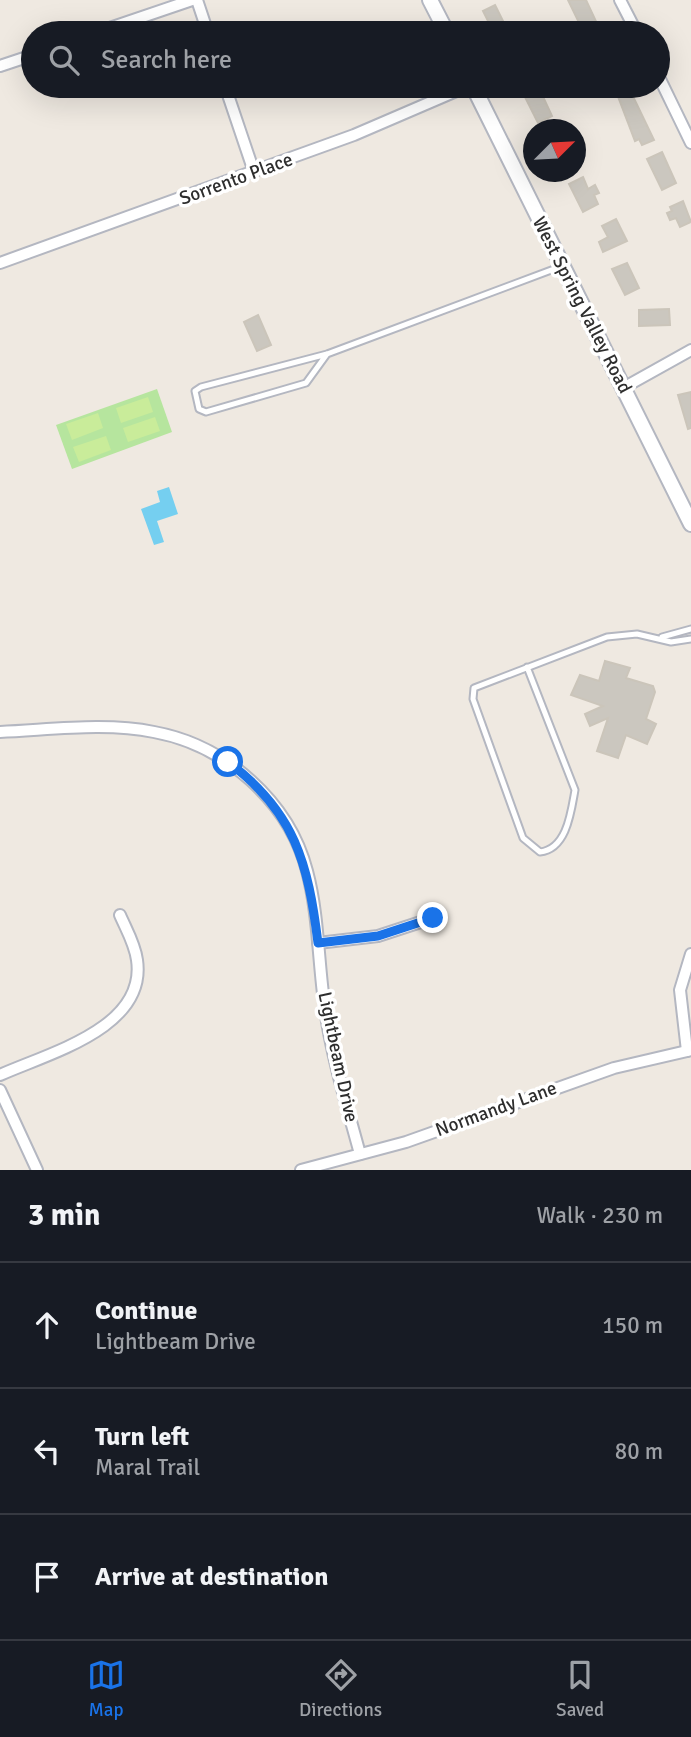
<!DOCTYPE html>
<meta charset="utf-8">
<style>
:root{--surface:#171b24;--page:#242831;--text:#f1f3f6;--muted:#9ea1a6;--line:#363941;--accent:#1a73e8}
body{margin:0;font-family:Signika,sans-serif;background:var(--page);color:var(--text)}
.compass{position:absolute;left:523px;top:119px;width:63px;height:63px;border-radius:50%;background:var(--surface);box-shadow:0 7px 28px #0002;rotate:66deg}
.stop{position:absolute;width:21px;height:21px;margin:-16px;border:5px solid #1a73e8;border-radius:50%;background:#fff}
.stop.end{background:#1a73e8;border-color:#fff;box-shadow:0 2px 7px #0008}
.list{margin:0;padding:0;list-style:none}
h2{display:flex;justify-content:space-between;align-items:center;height:91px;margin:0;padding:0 28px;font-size:30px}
h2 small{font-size:23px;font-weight:400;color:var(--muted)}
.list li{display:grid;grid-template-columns:46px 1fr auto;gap:21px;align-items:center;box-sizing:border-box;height:126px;padding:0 28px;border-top:2px solid var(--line)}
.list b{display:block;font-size:26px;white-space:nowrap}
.list p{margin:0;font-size:23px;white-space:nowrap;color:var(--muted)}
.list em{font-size:23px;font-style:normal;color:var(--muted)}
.icon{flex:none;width:38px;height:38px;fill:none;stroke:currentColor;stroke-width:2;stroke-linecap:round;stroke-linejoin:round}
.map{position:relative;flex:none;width:691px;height:1170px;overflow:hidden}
.search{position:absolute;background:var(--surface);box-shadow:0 7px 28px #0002;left:21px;right:21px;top:21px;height:77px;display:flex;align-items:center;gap:18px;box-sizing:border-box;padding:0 24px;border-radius:38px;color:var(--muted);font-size:26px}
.sheet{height:469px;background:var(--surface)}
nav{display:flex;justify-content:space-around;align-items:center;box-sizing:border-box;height:98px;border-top:2px solid var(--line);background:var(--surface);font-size:19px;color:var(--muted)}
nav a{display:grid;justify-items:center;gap:4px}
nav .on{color:var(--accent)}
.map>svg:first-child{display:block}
.green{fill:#b6e59e}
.pitch{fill:#c9ec9a}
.water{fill:#75cff0}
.building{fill:#cbc7bf;stroke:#cbc5ba;stroke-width:2}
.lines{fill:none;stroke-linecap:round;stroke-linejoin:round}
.lane-casing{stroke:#b4b7c1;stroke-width:9}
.street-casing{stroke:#b4b7c1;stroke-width:14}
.secondary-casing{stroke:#b4b7c1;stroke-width:18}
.lane{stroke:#fff;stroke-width:5}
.street{stroke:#fff;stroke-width:10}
.secondary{stroke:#fff;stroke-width:14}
.route{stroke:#1a73e8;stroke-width:9}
.labels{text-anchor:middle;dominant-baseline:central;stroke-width:7;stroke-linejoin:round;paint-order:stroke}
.street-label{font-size:19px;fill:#2e2e2e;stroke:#fff}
</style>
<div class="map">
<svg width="691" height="1170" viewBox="0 0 691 1170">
<rect width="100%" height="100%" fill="#efe9e1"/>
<polygon class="green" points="157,389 172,432 72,469 56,425"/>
<g class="pitch">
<polygon points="148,397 153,412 121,423 116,408"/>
<polygon points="98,413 103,428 72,440 66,424"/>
<polygon points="155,417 160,431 128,442 123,428"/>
<polygon points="106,436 111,450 79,462 73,447"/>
</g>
<polygon class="water" points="169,487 178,514 157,521 164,542 154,545 141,509 160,502 157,491"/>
<g class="building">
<polygon points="568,0 586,0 600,30 584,33"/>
<polygon points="495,5 507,29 499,33 494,33 483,11"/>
<polygon points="538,86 552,116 538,123 523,93"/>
<polygon points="614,86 628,86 654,140 642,145 639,139 635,141"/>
<polygon points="662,152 676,183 662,190 647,159"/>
<polygon points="583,177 588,189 595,185 599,193 594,195 598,204 583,212 569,184"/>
<polygon points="683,201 691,222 680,227 676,218 670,220 667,213 672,211 670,207"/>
<polygon points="616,219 627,241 603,252 599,242 608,237 602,226"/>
<polygon points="627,263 639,288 625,295 612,269"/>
<polygon points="669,309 670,325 639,326 639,310"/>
<polygon points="258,315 271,345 257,351 244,322"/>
<polygon points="691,392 691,428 688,429 678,395"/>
<polygon points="605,661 630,668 626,678 653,686 655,692 646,719 656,724 647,744 626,735 618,758 597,751 608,718 590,726 585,714 603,706 571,695 580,675 599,681"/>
</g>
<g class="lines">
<defs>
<g id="lane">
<polyline points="327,354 306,383 206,412 199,409 195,391 201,387 327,354 562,266"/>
<polyline points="662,637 691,629"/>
<path d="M527,667l48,123c-4,22 -8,59 -35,62l-17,-14 -50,-139 1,-11 133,-51 30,-3 34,8 20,-3"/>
</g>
<g id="street">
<polyline points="197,0 208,33"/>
<polyline points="620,0 637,33"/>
<polyline points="95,33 192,0"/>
<polyline points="0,66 33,55"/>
<polyline points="658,75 691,143"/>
<polyline points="225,86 254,172"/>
<polyline points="0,263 354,135 468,86"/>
<polyline points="623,388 691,350"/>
<path d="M0,732c50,-2 105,-10 154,0 71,13 135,69 153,139 12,45 11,92 18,138 7,49 22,97 35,145"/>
<polyline points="318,943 378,936 433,918"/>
<polyline points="687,1051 680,990 691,954"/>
<path d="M0,1075c49,-22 147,-47 137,-115 -2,-16 -11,-31 -17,-45"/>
<polyline points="0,1090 37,1170"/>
<polyline points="301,1170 406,1142 614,1068 691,1050"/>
</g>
<g id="secondary">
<polyline points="430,0 447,33"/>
<polyline points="473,86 691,524"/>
</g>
</defs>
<use href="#lane" class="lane-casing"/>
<use href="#street" class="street-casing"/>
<use href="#secondary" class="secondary-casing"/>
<use href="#lane" class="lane"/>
<use href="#street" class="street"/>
<use href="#secondary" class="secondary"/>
</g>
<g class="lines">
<path class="route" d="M228,762c67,50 80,101 90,181l60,-7 55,-18"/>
</g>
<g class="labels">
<g class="street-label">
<text transform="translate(236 179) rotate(-20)">Sorrento Place</text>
<text transform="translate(582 305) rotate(63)">West Spring Valley Road</text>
<text transform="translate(338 1057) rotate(78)">Lightbeam Drive</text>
<text transform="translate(496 1109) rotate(-20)">Normandy Lane</text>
</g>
</g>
</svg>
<svg class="compass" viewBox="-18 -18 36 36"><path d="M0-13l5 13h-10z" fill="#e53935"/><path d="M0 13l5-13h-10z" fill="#9ea1a6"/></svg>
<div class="stop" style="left:228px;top:762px"></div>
<div class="stop end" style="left:433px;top:918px"></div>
<div class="search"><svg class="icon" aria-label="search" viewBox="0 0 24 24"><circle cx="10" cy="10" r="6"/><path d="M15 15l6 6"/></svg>Search here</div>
</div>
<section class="sheet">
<h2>3 min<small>Walk · 230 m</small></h2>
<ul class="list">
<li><svg class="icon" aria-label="ahead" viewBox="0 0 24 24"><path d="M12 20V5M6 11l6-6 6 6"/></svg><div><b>Continue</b><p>Lightbeam Drive</p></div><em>150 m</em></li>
<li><svg class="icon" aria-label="left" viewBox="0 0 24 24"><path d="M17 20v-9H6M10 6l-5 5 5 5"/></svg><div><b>Turn left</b><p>Maral Trail</p></div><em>80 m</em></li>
<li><svg class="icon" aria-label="arrive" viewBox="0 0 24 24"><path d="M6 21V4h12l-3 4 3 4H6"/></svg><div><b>Arrive at destination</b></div></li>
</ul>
</section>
<nav>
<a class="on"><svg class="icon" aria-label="map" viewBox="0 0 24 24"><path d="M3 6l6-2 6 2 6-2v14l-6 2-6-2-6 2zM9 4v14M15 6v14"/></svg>Map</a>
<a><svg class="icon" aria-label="directions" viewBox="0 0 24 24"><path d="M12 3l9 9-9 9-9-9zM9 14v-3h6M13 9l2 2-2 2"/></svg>Directions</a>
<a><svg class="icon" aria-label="saved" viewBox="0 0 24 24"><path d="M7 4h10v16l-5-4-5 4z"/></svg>Saved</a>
</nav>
